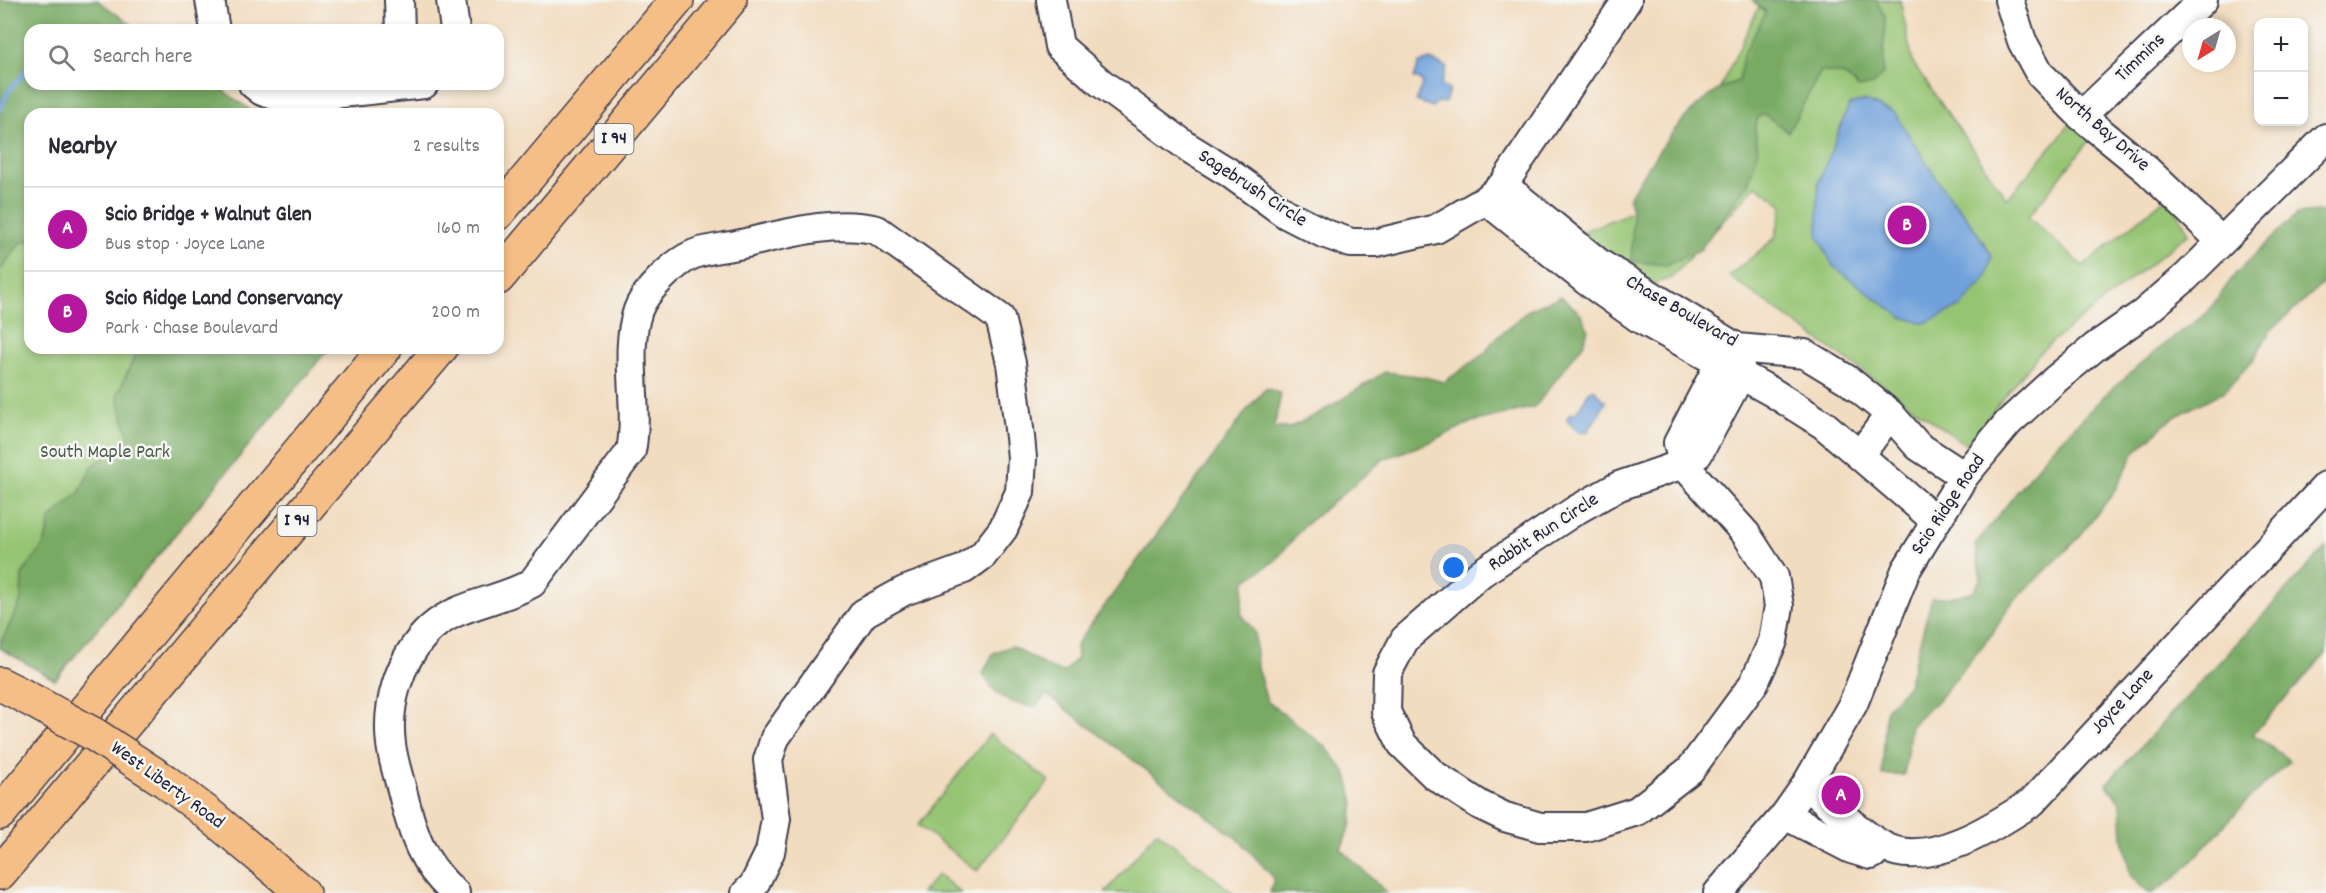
<!DOCTYPE html>
<meta charset="utf-8">
<style>
:root{--surface:#fff;--page:#f7f7f7;--text:#2b2b33;--muted:#7c7c81;--line:#e1e1e2;--accent:#b5179e}
body{margin:0;font-family:Dekko,sans-serif;background:var(--page);color:var(--text)}
.controls{position:absolute;right:18px;top:18px;display:grid;overflow:hidden;border-radius:12px;box-shadow:0 3px 9px #0003}
.controls button{width:54px;height:54px;display:grid;place-items:center;padding:0;border:0;border-bottom:2px solid var(--line);background:var(--surface);color:var(--text);font:30px sans-serif}
.compass{position:absolute;left:2182px;top:18px;width:54px;height:54px;border-radius:50%;background:var(--surface);box-shadow:0 3px 9px #0003;rotate:217deg}
.you{position:absolute;left:1454px;top:568px;width:21px;height:21px;margin:-15px;border:4px solid #fff;border-radius:50%;background:#1a73e8;box-shadow:0 0 0 9px #1a73e833}
.badge{display:grid;place-items:center;width:39px;height:39px;border-radius:50%;background:var(--accent);color:#fff;font-size:20px;font-weight:700}
.pin{position:absolute;translate:-50% -50%;border:3px solid #fff;box-shadow:0 2px 6px #0006}
.list{margin:0;padding:0;list-style:none}
h2{display:flex;justify-content:space-between;align-items:center;height:78px;margin:0;padding:0 24px;font-size:26px}
h2 small{font-size:20px;font-weight:400;color:var(--muted)}
.list li{display:grid;grid-template-columns:39px 1fr auto;gap:18px;align-items:center;box-sizing:border-box;height:84px;padding:0 24px;border-top:2px solid var(--line)}
.list b{display:block;font-size:22px;white-space:nowrap}
.list p{margin:0;font-size:20px;white-space:nowrap;color:var(--muted)}
.list em{font-size:20px;font-style:normal;color:var(--muted)}
.icon{flex:none;width:33px;height:33px;fill:none;stroke:currentColor;stroke-width:2;stroke-linecap:round;stroke-linejoin:round}
.map{position:relative;flex:none;width:2326px;height:893px;overflow:hidden}
.search{position:absolute;background:var(--surface);box-shadow:0 3px 9px #0003;left:24px;top:24px;width:480px;height:66px;display:flex;align-items:center;gap:15px;box-sizing:border-box;padding:0 21px;border-radius:18px;color:var(--muted);font-size:22px}
.panel{position:absolute;background:var(--surface);box-shadow:0 3px 9px #0003;left:24px;top:108px;width:480px;height:246px;border-radius:18px}
.map>svg:first-child{display:block}
.green{fill:#95c472;stroke:#5c7356;stroke-width:1.5}
.forest{fill:#78aa64;stroke:#4d6650;stroke-width:1.5}
.water{fill:#6fa1da;stroke:#48628a;stroke-width:1.5}
.lines{fill:none;stroke-linecap:round;stroke-linejoin:round}
.stream{stroke:#6fa1da;stroke-width:5}
.minor-casing{stroke:#413e4f;stroke-width:32}
.major-casing{stroke:#413e4f;stroke-width:36}
.highway-casing{stroke:#413e4f;stroke-width:36}
.minor{stroke:#fff;stroke-width:28}
.major{stroke:#f6be87;stroke-width:33}
.highway{stroke:#f6be87;stroke-width:33}
.major-bridge-casing{stroke:#413e4f;stroke-width:36;stroke-linecap:butt}
.major-bridge{stroke:#f6be87;stroke-width:33}
.labels{text-anchor:middle;dominant-baseline:central;stroke-width:5;stroke-linejoin:round;paint-order:stroke}
.shield{fill:#f6f6f2;stroke:#626272;stroke-width:1.5}
.shield-label{font-size:18px;font-weight:bold;fill:#22223b}
.street-label{font-size:20px;fill:#22223b;stroke:#f6f6f2}
.park-label{font-size:20px;fill:#4a5b4e;stroke:#f6f6f2}
</style>
<div class="map">
<svg width="2326" height="893" viewBox="0 0 2326 893">
<rect width="100%" height="100%" fill="#f6f6f2"/>
<filter id="ink" filterUnits="userSpaceOnUse"><feTurbulence type="fractalNoise" baseFrequency=".0167" numOctaves="2"/><feDisplacementMap in="SourceGraphic" scale="12" xChannelSelector="R" yChannelSelector="G"/><feConvolveMatrix kernelMatrix="1 2 1 2 8 2 1 2 1" color-interpolation-filters="sRGB"/></filter>
<filter id="wash" filterUnits="userSpaceOnUse"><feTurbulence type="fractalNoise" baseFrequency=".008" numOctaves="4" result="noise"/><feDisplacementMap in="SourceGraphic" scale="24" xChannelSelector="R" yChannelSelector="G"/><feGaussianBlur stdDeviation="1.35" result="paint"/><feColorMatrix in="noise" values="0 0 0 0 0 0 0 0 0 0 0 0 0 0 0 0 0 1.4 0 .05"/><feComposite in="paint" operator="in"/></filter>
<g filter="url(#wash)">
<rect width="100%" height="100%" fill="#f2dcbf"/>
<g class="green">
<polygon points="0,0 30,30 30,348 329,348 55,680 0,648"/>
<polygon points="1762,0 1900,0 1913,63 2007,199 2077,116 2096,132 2028,217 2083,266 2168,196 2189,233 2042,350 1966,445 1729,276 1775,238 1783,205 1756,185 1671,278 1610,299 1552,244 1634,211 1711,107"/>
<polygon points="990,734 1049,781 977,871 918,825"/>
<polygon points="1157,831 1233,893 1105,893"/>
<polygon points="938,874 961,893 922,893"/>
</g>
<g class="forest">
<polygon points="0,0 97,0 139,30 30,30 30,84 214,84 256,114 30,114 30,241 21,242 0,271"/>
<path d="M1752,0h124l9,17 -2,57 -10,11 -14,3 -14,-13 -24,-4 -33,61 -24,-18 -6,3 -3,12 3,22 -9,30 -49,69 -34,15 -35,-4 2,-46 -4,-17c22,-39 65,-106 110,-117l4,-26 23,-43z"/>
<polygon points="2326,211 2326,281 2271,330 2253,360 2226,390 2171,419 2135,452 2114,492 2076,541 2010,605 1993,633 1937,701 1911,725 1904,775 1882,775 1886,709 1908,685 1932,598 1950,597 1974,591 1981,578 1975,545 2047,454 2105,395 2164,344 2207,313 2236,273 2297,214"/>
<path d="M1561,296l20,18 7,15 -4,14 -49,64 -63,15 -42,20 -46,17 -81,68 -27,33 -31,21 -4,32 14,20 2,34 10,34 59,46 21,27 7,29 -3,21 -10,25 46,44h-117l4,-15 -34,-37 -193,-146 -12,12c-24,-2 -42,-11 -52,-34l10,-20 18,-7c18,8 36,24 53,26l13,-14 -1,-13 171,-235 19,-22 15,6 -7,34h15l34,-17 62,-39 40,5 19,5 41,-29 8,-12 36,-31z"/>
<polygon points="138,348 329,348 55,680 0,648 0,645 21,600 22,574 44,545 51,518 79,493 92,466 130,442 117,396"/>
<polygon points="2326,547 2326,654 2253,734 2290,761 2248,800 2178,876 2153,893 2147,893 2130,875 2123,839 2121,803 2106,784"/>
</g>
<g class="water">
<polygon points="1430,60 1447,67 1441,84 1449,90 1445,103 1438,102 1432,107 1416,101 1423,81 1414,78 1419,63"/>
<polygon points="1865,101 1895,113 1942,187 1968,219 1992,255 1987,277 1962,306 1925,323 1901,317 1833,266 1818,236 1818,185 1849,105"/>
<polygon points="1594,389 1606,402 1588,431 1580,433 1568,422 1567,418 1571,413 1576,413 1590,390"/>
</g>
<g class="lines">
<g class="stream">
<polyline points="95,30 115,30"/>
<polyline points="0,109 9,91 30,66"/>
</g>
</g>
</g>
<g filter="url(#ink)">
<g class="lines">
<defs>
<g id="minor">
<polyline points="210,0 215,30"/>
<polyline points="399,0 400,30"/>
<polyline points="451,0 455,30"/>
<polyline points="1051,0 1059,46 1101,83 1189,148 1228,172 1286,214 1323,233 1351,243 1377,243 1436,229 1486,200 1503,185 1627,0"/>
<polyline points="2009,0 2022,41 2040,74 2081,116 2147,170 2221,241"/>
<polyline points="253,84 262,91 286,99 424,84"/>
<polyline points="2081,116 2203,0"/>
<polyline points="1503,185 1600,264 1737,348 1805,354 1848,380 1890,414 1918,446 1964,476"/>
<polyline points="1486,200 1587,281 1639,318 1772,392 1824,425 1936,521"/>
<polygon points="1737,348 1741,374 1698,454 1683,464 1678,443 1720,363"/>
<polyline points="1860,455 1890,414"/>
<polygon points="1683,464 1746,534 1774,577 1779,606 1773,641 1754,683 1690,770 1637,811 1586,827 1540,827 1505,817 1480,805 1434,775 1402,744 1386,712 1387,673 1405,639 1481,573 1576,510 1619,486"/>
<path d="M1806,785c25,19 49,45 77,61 44,25 114,-21 149,-44l294,-316"/>
<polyline points="1785,815 1851,849 1871,855 1884,847"/>
<path d="M455,893c-33,-29 -42,-58 -52,-99 -4,-16 -10,-33 -12,-50 -5,-39 8,-82 34,-110 28,-31 73,-31 107,-51l99,-132c9,-46 -8,-97 7,-141 7,-19 36,-47 54,-55 13,-6 31,-7 45,-10 46,-10 93,-26 140,-15l123,88 11,45 9,74 2,21 -2,34 -17,37 -20,26 -19,14 -60,22 -40,22 -89,125 -7,22 8,59 -6,33 -16,33 -8,8"/>
<polyline points="1718,893 1785,815 1806,785 1853,704 1906,570 1964,476 2008,423 2056,379 2095,347 2144,313 2186,277 2326,138"/>
</g>
<g id="major">
<polyline points="0,684 20,694"/>
<polyline points="165,781 206,812 303,893"/>
</g>
<g id="highway">
<polyline points="498,213 677,0"/>
<polyline points="498,278 730,0"/>
<polyline points="0,813 385,348"/>
<polyline points="0,873 441,348"/>
</g>
</defs>
<use href="#minor" class="minor-casing"/>
<use href="#major" class="major-casing"/>
<use href="#highway" class="highway-casing"/>
<use href="#minor" class="minor"/>
<use href="#major" class="major"/>
<use href="#highway" class="highway"/>
<defs>
<polyline id="major-bridge" points="20,694 95,735 165,781"/>
</defs>
<use href="#major-bridge" class="major-bridge-casing"/>
<use href="#major-bridge" class="major-bridge"/>
</g>
</g>
<g class="labels">
<g class="shield">
<rect x="594.5" y="124" width="39" height="30" rx="4.5"/>
<rect x="277.5" y="506" width="39" height="30" rx="4.5"/>
</g>
<g class="shield-label">
<text x="614" y="139">I 94</text>
<text x="297" y="521">I 94</text>
</g>
<g class="street-label">
<text transform="translate(2141 58) rotate(-44)">Timmins</text>
<text transform="translate(2102 130) rotate(41)">North Bay Drive</text>
<text transform="translate(1252 189) rotate(33)">Sagebrush Circle</text>
<text transform="translate(1681 312) rotate(30)">Chase Boulevard</text>
<text transform="translate(1949 505) rotate(-56)">Scio Ridge Road</text>
<text transform="translate(1544 533) rotate(-33)">Rabbit Run Circle</text>
<text transform="translate(2123 702) rotate(-47)">Joyce Lane</text>
<text transform="translate(167 786) rotate(36)">West Liberty Road</text>
</g>
<g class="park-label">
<text x="105" y="453">South Maple Park</text>
</g>
</g>
</svg>
<div class="controls">
<button>+</button>
<button>−</button>
</div>
<svg class="compass" viewBox="-18 -18 36 36"><path d="M0-13l5 13h-10z" fill="#e53935"/><path d="M0 13l5-13h-10z" fill="#7c7c81"/></svg>
<div class="you"></div>
<div class="pin badge" style="left:1841px;top:795px">A</div>
<div class="pin badge" style="left:1907px;top:225px">B</div>
<div class="search"><svg class="icon" aria-label="search" viewBox="0 0 24 24"><circle cx="10" cy="10" r="6"/><path d="M15 15l6 6"/></svg>Search here</div>
<section class="panel">
<h2>Nearby<small>2 results</small></h2>
<ul class="list">
<li><span class="badge">A</span><div><b>Scio Bridge + Walnut Glen</b><p>Bus stop · Joyce Lane</p></div><em>160 m</em></li>
<li><span class="badge">B</span><div><b>Scio Ridge Land Conservancy</b><p>Park · Chase Boulevard</p></div><em>200 m</em></li>
</ul>
</section>
</div>
